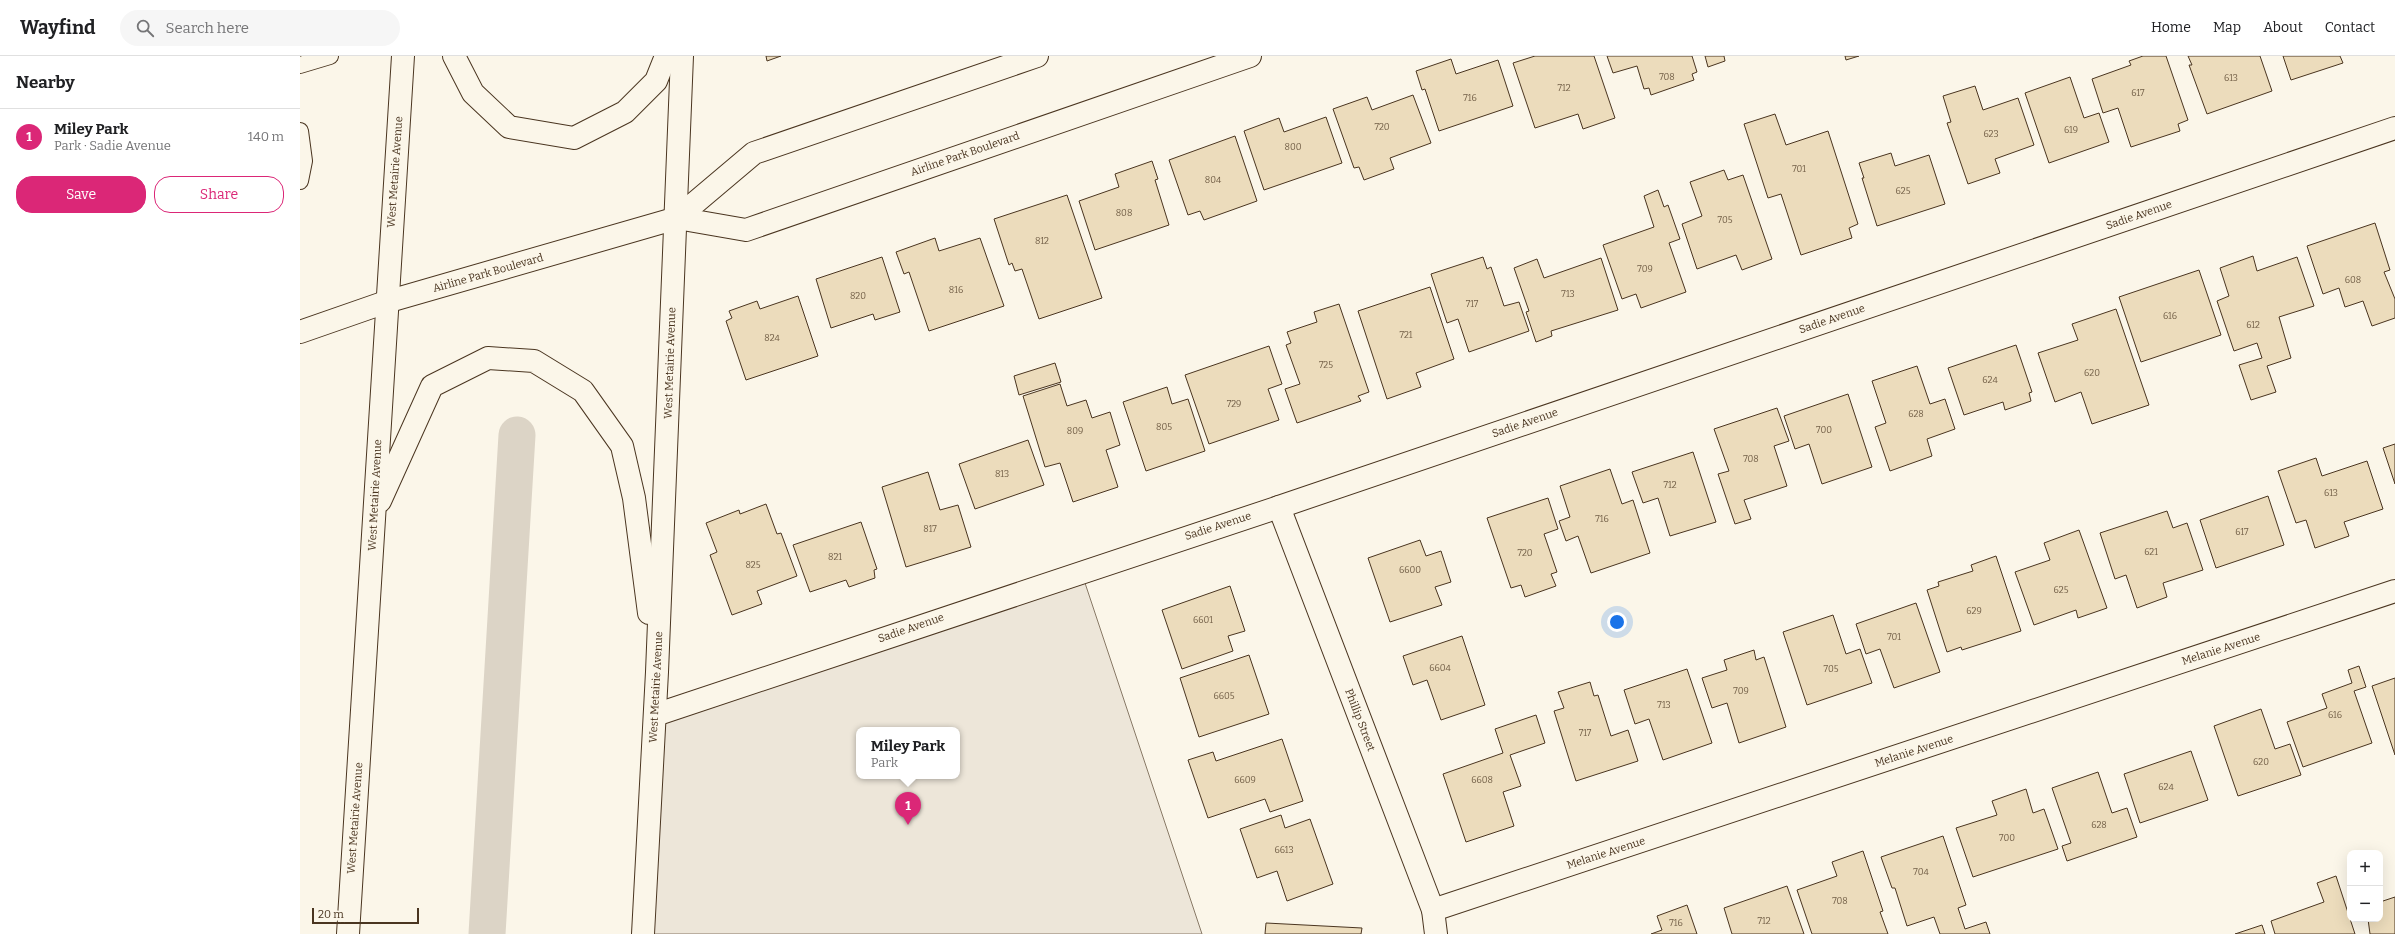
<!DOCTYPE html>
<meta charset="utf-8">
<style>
:root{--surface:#fff;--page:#f6f6f6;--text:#202124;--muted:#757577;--line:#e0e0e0;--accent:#db2777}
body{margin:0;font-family:Bitter,serif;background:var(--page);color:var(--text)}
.controls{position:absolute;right:12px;bottom:12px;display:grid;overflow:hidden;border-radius:8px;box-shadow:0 4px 16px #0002}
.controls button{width:36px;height:36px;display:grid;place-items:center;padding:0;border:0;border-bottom:1px solid var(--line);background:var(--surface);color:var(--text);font:20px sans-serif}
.scale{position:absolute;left:12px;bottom:10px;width:107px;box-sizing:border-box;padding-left:4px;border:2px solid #4a3520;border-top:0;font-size:11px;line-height:14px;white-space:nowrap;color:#4a3520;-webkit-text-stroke:3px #fbf6e9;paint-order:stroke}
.you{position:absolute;left:1317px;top:566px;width:14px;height:14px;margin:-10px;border:3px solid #fff;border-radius:50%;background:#1a73e8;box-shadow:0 0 0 6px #1a73e833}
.badge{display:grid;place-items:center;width:26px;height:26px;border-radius:50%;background:var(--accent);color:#fff;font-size:13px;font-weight:700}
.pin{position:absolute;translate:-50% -33px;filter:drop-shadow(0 1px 2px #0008)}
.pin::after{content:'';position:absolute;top:21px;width:14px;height:12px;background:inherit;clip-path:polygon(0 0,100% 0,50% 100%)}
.popup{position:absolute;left:556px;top:671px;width:104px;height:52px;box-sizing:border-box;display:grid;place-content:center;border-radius:8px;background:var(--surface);filter:drop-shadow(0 1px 3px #0005);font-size:13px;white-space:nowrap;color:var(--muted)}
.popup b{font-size:15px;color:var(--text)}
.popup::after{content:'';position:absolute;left:50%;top:100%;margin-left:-8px;border:8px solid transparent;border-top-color:var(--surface)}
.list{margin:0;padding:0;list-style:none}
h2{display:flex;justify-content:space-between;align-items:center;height:52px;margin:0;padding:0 16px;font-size:17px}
h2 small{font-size:13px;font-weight:400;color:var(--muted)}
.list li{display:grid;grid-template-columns:26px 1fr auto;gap:12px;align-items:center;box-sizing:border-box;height:56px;padding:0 16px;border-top:1px solid var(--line)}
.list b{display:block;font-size:15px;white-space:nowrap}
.list p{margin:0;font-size:13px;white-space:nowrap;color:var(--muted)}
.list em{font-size:13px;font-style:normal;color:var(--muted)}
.actions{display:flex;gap:8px;padding:12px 16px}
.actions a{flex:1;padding:9px 0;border:1px solid var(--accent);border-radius:16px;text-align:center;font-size:14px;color:var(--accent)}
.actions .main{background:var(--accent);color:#fff}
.icon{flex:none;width:22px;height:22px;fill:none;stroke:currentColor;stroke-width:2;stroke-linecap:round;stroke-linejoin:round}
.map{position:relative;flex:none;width:2095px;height:878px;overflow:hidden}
header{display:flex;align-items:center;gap:24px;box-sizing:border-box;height:56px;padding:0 20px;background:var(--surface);border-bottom:1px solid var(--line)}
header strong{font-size:19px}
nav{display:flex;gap:22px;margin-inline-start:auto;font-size:14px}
.search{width:280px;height:36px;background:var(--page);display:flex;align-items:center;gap:10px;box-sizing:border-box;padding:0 14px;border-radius:22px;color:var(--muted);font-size:15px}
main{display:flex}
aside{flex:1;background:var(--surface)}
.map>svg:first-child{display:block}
.green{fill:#ede6d9;stroke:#887966;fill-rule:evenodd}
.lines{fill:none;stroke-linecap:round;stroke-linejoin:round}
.canal{stroke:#dcd4c6;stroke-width:37}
.building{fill:#ecdcbc;stroke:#4a3520}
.service-casing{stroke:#4a3520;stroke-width:18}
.minor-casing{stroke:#4a3520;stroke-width:24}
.tertiary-casing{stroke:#4a3520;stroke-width:24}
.secondary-casing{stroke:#4a3520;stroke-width:24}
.service{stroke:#fbf6e9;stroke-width:16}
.minor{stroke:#fbf6e9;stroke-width:22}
.tertiary{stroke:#fbf6e9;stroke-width:22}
.secondary{stroke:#fbf6e9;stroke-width:22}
.labels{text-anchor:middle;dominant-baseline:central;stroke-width:3;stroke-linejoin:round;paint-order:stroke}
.number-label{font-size:9px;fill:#725f47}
.street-label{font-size:11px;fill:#4a3520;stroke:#fbf6e9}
</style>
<header>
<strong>Wayfind</strong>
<div class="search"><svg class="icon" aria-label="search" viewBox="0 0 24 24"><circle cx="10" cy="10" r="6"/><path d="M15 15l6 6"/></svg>Search here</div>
<nav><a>Home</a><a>Map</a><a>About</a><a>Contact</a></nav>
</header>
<main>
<aside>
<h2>Nearby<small></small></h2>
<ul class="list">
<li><span class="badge">1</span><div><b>Miley Park</b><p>Park · Sadie Avenue</p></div><em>140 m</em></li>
</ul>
<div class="actions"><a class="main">Save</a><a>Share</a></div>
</aside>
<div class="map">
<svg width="2095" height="878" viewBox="0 0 2095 878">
<rect width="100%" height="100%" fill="#fbf6e9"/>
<path class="green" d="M781,515l121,363h-557l10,-219zM559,674h98v46h-98z"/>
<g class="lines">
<polyline class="canal" points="187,878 217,379"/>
</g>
<g class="building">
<polygon points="466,0 481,0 467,5"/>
<polygon points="1235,0 1294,0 1315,62 1283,73 1278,58 1235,72 1213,7"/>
<polygon points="1307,0 1392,0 1397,16 1392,18 1394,24 1351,39 1349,32 1344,33 1337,10 1313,17"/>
<polygon points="1405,0 1424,0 1425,5 1408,11"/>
<polygon points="1545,0 1559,0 1546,4"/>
<polygon points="1843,0 1866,0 1888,64 1878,68 1880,75 1831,91 1818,52 1803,57 1792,23 1831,9 1829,5"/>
<polygon points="1888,0 1960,0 1972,35 1907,58 1889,9 1892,9"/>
<polygon points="1983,0 2040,0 2043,7 1991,24"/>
<polygon points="1151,3 1156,18 1198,4 1213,50 1139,75 1125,33 1122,34 1116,15"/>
<polygon points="1770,21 1784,62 1799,57 1809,86 1749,107 1725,37"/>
<polygon points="1675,30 1683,54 1718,42 1734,89 1695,103 1700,117 1668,128 1647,67 1651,66 1643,40"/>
<polygon points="1113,39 1131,87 1090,102 1094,113 1064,124 1059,111 1054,112 1033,53 1067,41 1072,54"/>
<polygon points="1475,58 1486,89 1528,75 1558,168 1549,172 1552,182 1501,199 1481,138 1468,142 1444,68"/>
<polygon points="1026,61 1042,107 964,134 944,75 979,62 984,76"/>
<polygon points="935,80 957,145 904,164 900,155 888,159 869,104"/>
<polygon points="1591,97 1595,110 1629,99 1645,148 1577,170 1562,122 1564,122 1559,107"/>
<polygon points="852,105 858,123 855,124 869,169 795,194 779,145 819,131 815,118"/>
<polygon points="1424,114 1428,124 1443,119 1472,203 1442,214 1436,199 1397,213 1382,168 1402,160 1390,126"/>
<polygon points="1358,134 1364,151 1368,149 1380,183 1369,187 1386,236 1341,252 1336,238 1322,243 1303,189 1354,171 1344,140"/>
<polygon points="767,139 802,242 739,263 722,213 715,215 712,207 709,209 694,163"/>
<polygon points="2075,167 2090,214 2084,216 2095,243 2095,262 2072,270 2063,245 2045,251 2039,232 2023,238 2007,190"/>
<polygon points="635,182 639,195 680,182 704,250 629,275 609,216 604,218 596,196"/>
<polygon points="1953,200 1957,215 1997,201 2014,250 1979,261 1991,302 1967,310 1976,336 1951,344 1939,309 1962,302 1957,287 1934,295 1917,245 1929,240 1920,212"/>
<polygon points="582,201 600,256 575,264 573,258 531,272 516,223"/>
<polygon points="1183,201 1187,213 1191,211 1204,250 1219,246 1229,275 1169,296 1158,263 1147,267 1131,218"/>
<polygon points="1301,202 1318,254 1251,275 1252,280 1236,286 1226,256 1229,255 1214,212 1237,203 1244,222"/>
<polygon points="1899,214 1921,279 1841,306 1819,241"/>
<polygon points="1130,231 1154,303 1116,317 1121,331 1087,343 1058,255"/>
<polygon points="498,240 518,300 446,324 426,265 432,262 429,255 457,245 460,253"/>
<polygon points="1039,248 1069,336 1058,340 1061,345 997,367 985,333 1000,328 986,289 991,287 987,276 1017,266 1014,256"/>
<polygon points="1816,253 1849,349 1792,368 1781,336 1755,346 1738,297 1778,284 1772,268"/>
<polygon points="1716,289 1732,336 1729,337 1731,345 1705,354 1703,346 1664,359 1648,312"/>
<polygon points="969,290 982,328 968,333 979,364 909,388 885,319"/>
<polygon points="755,307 761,326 719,339 714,320"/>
<polygon points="1617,310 1630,348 1645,343 1655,373 1627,383 1632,400 1590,415 1575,371 1586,367 1572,325"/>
<polygon points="760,328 767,350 786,344 792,362 810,356 820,389 806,394 818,431 773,446 760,407 745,411 723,340"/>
<polygon points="867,331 872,348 888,343 905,395 846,415 823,346"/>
<polygon points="1548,338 1572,411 1522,428 1509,388 1495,393 1484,360"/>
<polygon points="1477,352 1489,385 1474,390 1487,430 1444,444 1451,463 1435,468 1418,418 1429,415 1414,373"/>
<polygon points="728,384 744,429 675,453 659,408"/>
<polygon points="2095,388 2095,428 2083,392"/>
<polygon points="1393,396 1416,466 1370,480 1358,442 1343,447 1332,416"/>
<polygon points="2016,402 2022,420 2067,405 2083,453 2044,466 2049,480 2015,492 2006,464 1996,467 1978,415"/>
<polygon points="1310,413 1322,448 1333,444 1350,497 1291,517 1278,480 1266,485 1259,465 1270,461 1260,430"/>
<polygon points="628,416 640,454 658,449 671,491 606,511 582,431"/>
<polygon points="1968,440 1984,489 1916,512 1900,464"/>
<polygon points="1248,442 1258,473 1244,478 1257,516 1251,518 1256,530 1225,541 1221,529 1211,532 1187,462"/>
<polygon points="466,448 477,478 481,477 497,520 457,535 462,548 432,559 410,499 417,496 406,467 439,454 440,458"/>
<polygon points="1867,455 1873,472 1887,467 1903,514 1863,527 1867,541 1837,552 1826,519 1815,523 1800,477"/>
<polygon points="561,466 577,513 574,514 575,522 549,531 546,524 510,536 493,489"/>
<polygon points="1779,474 1807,552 1778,562 1776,554 1734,569 1715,516 1750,504 1744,487"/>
<polygon points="1120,484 1126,500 1141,495 1151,526 1135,531 1142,549 1090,566 1068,502"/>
<polygon points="1696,500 1721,575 1662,594 1661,591 1647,596 1627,534 1639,530 1638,526 1673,515 1671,509"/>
<polygon points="930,530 945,575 928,580 933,595 882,613 862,554"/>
<polygon points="1616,547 1640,616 1594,632 1580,593 1566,598 1556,568"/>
<polygon points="1533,559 1546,598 1560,593 1572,627 1507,649 1483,576"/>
<polygon points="1162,580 1185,649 1141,664 1127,624 1113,629 1103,600"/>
<polygon points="1454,594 1456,604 1464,601 1486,671 1439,687 1427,647 1412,652 1402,622 1427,614 1424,604"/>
<polygon points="949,599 969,658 899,681 880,622"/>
<polygon points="2059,610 2066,631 2054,635 2072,687 2003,711 1987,666 2027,652 2022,638 2052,627 2048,614"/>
<polygon points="1387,613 1412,687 1363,704 1349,663 1335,668 1324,634"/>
<polygon points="2095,622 2095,699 2072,630"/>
<polygon points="1290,626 1294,640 1298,639 1311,680 1328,674 1338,705 1276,725 1254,655 1264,652 1258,636"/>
<polygon points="1961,653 1975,693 1990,688 2001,719 1938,740 1914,670"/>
<polygon points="1236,659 1245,687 1210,699 1221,730 1203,736 1214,770 1166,786 1143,718 1203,697 1195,673"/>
<polygon points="982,683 1003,745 970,756 965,743 908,762 888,704 913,696 916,705"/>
<polygon points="1891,695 1908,744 1840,767 1824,718"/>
<polygon points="1798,716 1812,757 1827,752 1837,781 1767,805 1762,790 1771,787 1752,732"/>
<polygon points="1726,733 1733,757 1744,753 1758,793 1673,821 1656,772 1697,759 1692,745"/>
<polygon points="981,759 985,772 1010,763 1033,828 987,845 977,815 957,822 940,773"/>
<polygon points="1643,780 1666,849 1658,852 1665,873 1686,866 1690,878 1640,878 1634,861 1607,870 1595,832 1592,832 1581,801"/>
<polygon points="1563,795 1583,855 1580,856 1588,878 1512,878 1497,834 1537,820 1532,806"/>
<polygon points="2036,820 2055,878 1975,878 1971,865 2024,846 2017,827"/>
<polygon points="1487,830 1504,878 1432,878 1424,852"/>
<polygon points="2095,841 2095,878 2070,878 2068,863 2080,863 2080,846"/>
<polygon points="1387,849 1397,878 1351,878 1362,874 1357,860"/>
<polygon points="966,867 1062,872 1061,878 965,878"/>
<polygon points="1962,869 1965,878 1935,878"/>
</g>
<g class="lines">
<defs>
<g id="service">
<polyline points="0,9 30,0"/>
<polyline points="0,75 4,105 0,125"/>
</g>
<g id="minor">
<polyline points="979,451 1133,854 1136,878"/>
<polyline points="355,659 979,451 2095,72"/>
<polyline points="1133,854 2095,535"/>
</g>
<g id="tertiary">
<polyline points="377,162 446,174 950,0"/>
<polyline points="0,276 86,246 377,162 454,97 737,0"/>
</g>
<g id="secondary">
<polyline points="154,0 173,37 209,71 274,82 325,56 356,25 366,0"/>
<polyline points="80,445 132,330 188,302 234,305 283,335 322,390 334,442 349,557"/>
<polyline points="48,878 103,0"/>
<polyline points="343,878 357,616 382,0"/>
</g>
</defs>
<use href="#service" class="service-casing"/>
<use href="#minor" class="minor-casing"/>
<use href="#tertiary" class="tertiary-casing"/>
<use href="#secondary" class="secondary-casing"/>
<use href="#service" class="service"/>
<use href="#minor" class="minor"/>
<use href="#tertiary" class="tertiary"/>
<use href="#secondary" class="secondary"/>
</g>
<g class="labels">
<g class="number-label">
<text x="1367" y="21">708</text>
<text x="1931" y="22">613</text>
<text x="1264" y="32">712</text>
<text x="1838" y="37">617</text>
<text x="1170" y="42">716</text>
<text x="1082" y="71">720</text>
<text x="1771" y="74">619</text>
<text x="1691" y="78">623</text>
<text x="993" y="91">800</text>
<text x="1499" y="113">701</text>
<text x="913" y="124">804</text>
<text x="1603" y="135">625</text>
<text x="824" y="157">808</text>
<text x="1425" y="164">705</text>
<text x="742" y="185">812</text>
<text x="1345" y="213">709</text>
<text x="2053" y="224">608</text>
<text x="656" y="234">816</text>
<text x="1268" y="238">713</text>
<text x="558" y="240">820</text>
<text x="1172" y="248">717</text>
<text x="1870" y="260">616</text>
<text x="1953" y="269">612</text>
<text x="1106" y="279">721</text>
<text x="472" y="282">824</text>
<text x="1026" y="309">725</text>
<text x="1792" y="317">620</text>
<text x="1690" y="324">624</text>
<text x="934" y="348">729</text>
<text x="1616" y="358">628</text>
<text x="864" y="371">805</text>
<text x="1524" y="374">700</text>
<text x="775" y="375">809</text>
<text x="1451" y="403">708</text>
<text x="702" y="418">813</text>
<text x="1370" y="429">712</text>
<text x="2031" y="437">613</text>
<text x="1302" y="463">716</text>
<text x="630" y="473">817</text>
<text x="1942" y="476">617</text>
<text x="1851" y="496">621</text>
<text x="1225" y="497">720</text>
<text x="535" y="501">821</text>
<text x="453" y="509">825</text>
<text x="1110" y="514">6600</text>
<text x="1761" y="534">625</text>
<text x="1674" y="555">629</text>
<text x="903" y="564">6601</text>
<text x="1594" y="581">701</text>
<text x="1140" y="612">6604</text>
<text x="1531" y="613">705</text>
<text x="1441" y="635">709</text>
<text x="924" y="640">6605</text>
<text x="1364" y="649">713</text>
<text x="2035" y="659">616</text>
<text x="1285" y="677">717</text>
<text x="1961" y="706">620</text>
<text x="945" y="724">6609</text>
<text x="1182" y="724">6608</text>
<text x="1866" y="731">624</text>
<text x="1799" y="769">628</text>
<text x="1707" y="782">700</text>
<text x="984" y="794">6613</text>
<text x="1621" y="816">704</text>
<text x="1540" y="845">708</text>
<text x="1464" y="865">712</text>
<text x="1376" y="867">716</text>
</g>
<g class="street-label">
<text transform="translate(665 98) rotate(-19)">Airline Park Boulevard</text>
<text transform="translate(95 116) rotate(-86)">West Metairie Avenue</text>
<text transform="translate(1839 159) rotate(-19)">Sadie Avenue</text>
<text transform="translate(188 217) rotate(-16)">Airline Park Boulevard</text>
<text transform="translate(1532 263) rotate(-19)">Sadie Avenue</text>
<text transform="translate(370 307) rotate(-88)">West Metairie Avenue</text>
<text transform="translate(1225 367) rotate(-19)">Sadie Avenue</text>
<text transform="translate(75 439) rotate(-87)">West Metairie Avenue</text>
<text transform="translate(918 470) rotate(-18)">Sadie Avenue</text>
<text transform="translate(611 572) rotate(-19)">Sadie Avenue</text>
<text transform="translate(1921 593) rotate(-18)">Melanie Avenue</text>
<text transform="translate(356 631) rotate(-87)">West Metairie Avenue</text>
<text transform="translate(1060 664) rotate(69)">Phillip Street</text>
<text transform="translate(1614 695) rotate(-18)">Melanie Avenue</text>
<text transform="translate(55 762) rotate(-86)">West Metairie Avenue</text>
<text transform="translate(1306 797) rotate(-18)">Melanie Avenue</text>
</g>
</g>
</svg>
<div class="controls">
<button>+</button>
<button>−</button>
</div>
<div class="scale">20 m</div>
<div class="you"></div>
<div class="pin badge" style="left:608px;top:769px">1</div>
<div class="popup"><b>Miley Park</b>Park</div>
</div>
</main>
